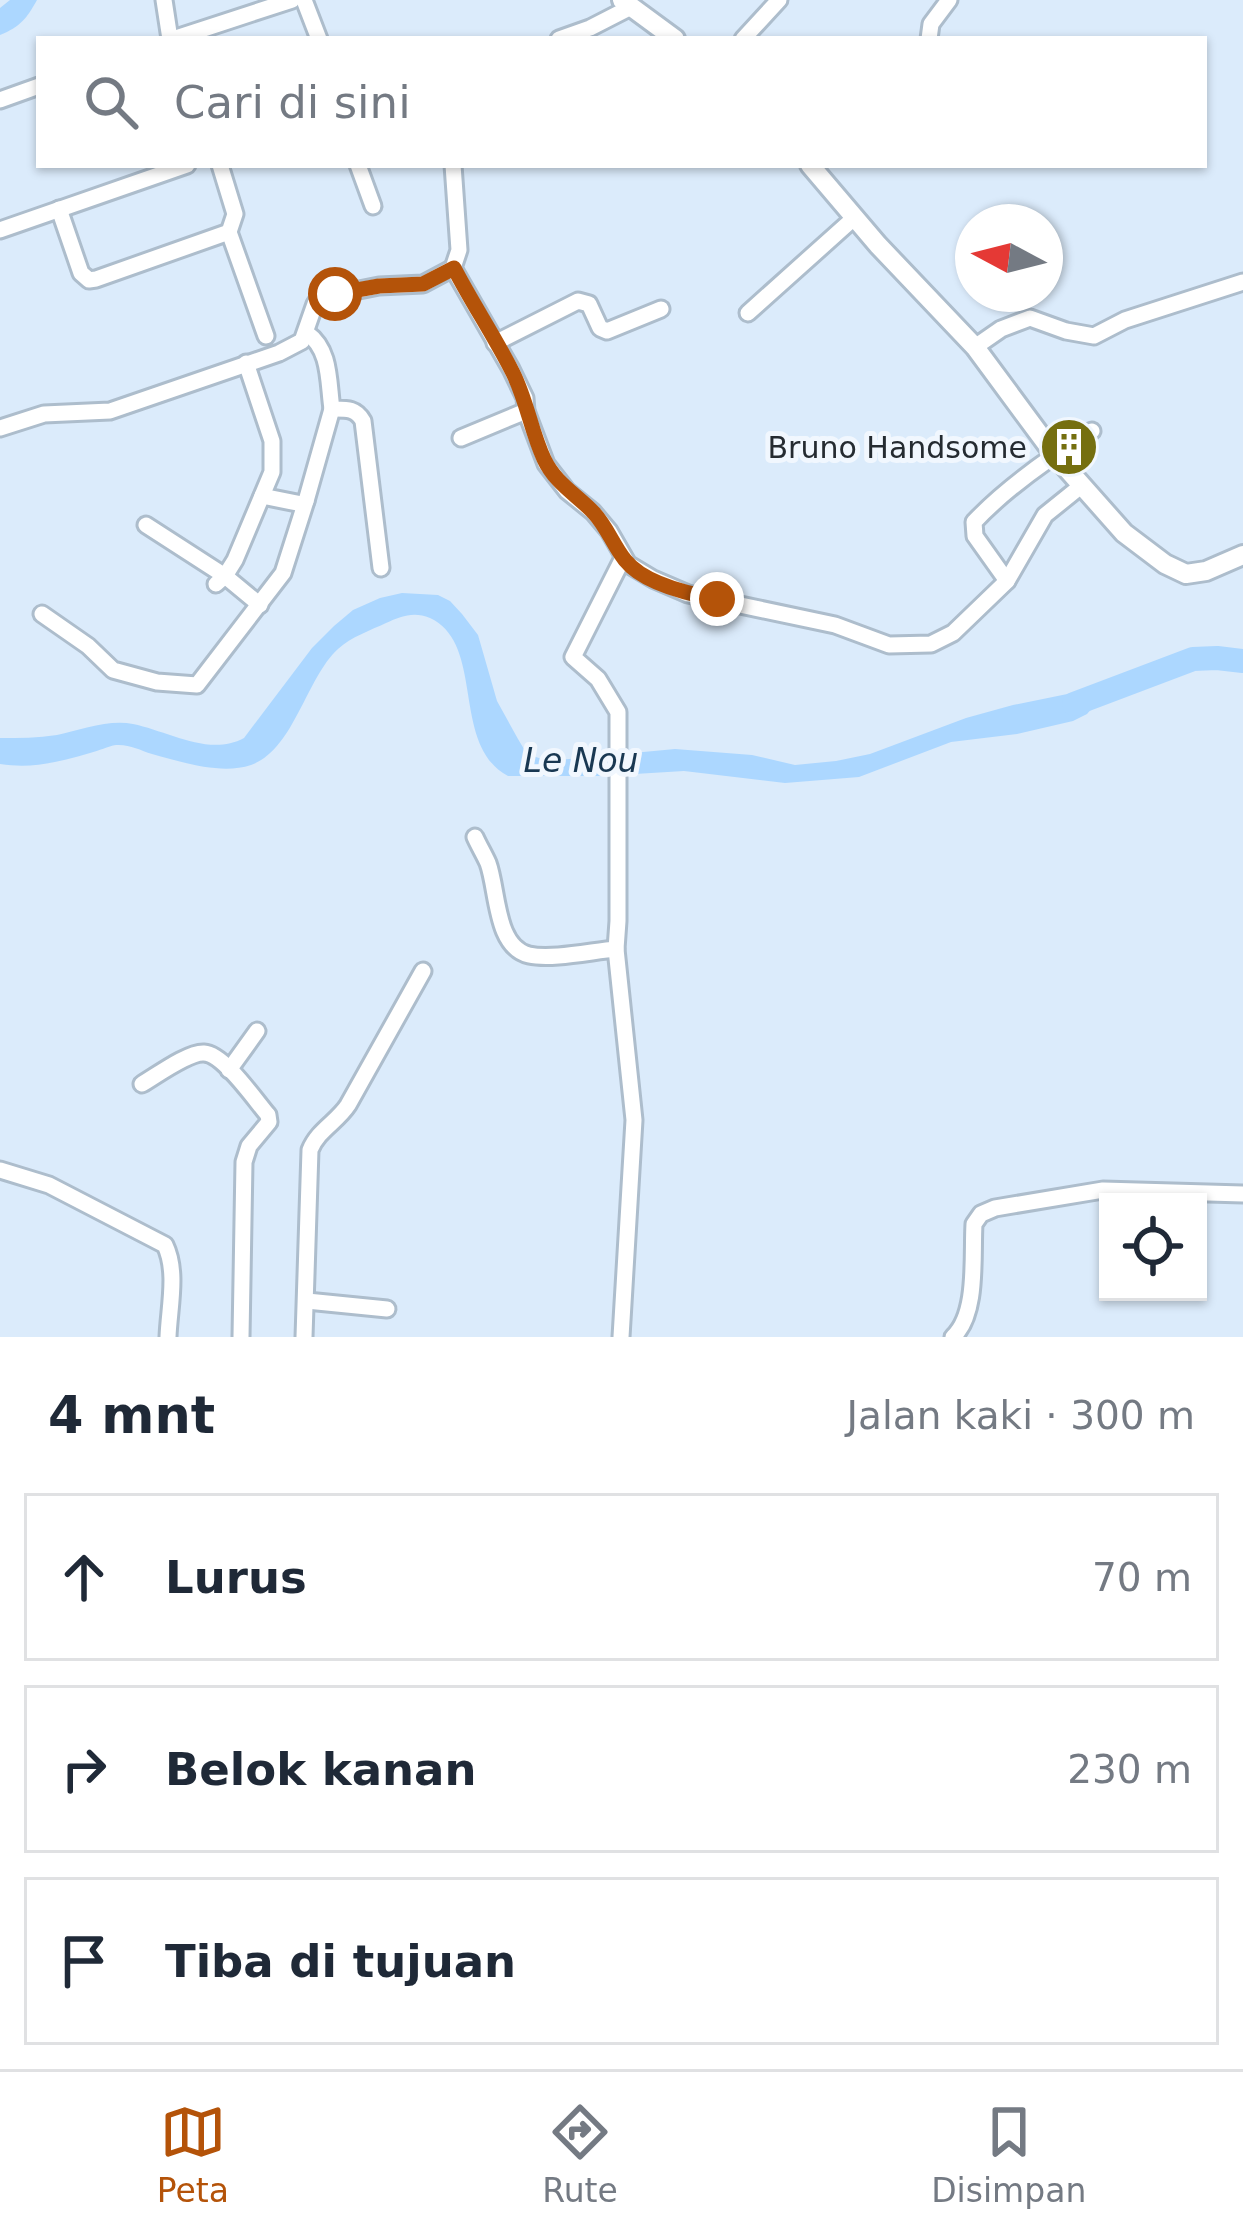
<!DOCTYPE html>
<html lang="id">
<meta charset="utf-8">
<style>
:root{--surface:#fff;--page:#f2f2f3;--text:#1f2937;--muted:#747a83;--line:#e0e1e3;--accent:#b45309}
body{margin:0;font-family:"DejaVu Sans",sans-serif;background:var(--page);color:var(--text)}
.controls{position:absolute;right:36px;bottom:36px;display:grid;overflow:hidden;border-radius:0px;box-shadow:0 3px 9px #0004}
.controls button{width:108px;height:108px;display:grid;place-items:center;padding:0;border:0;border-bottom:3px solid var(--line);background:var(--surface);color:var(--text);font:60px sans-serif}
.compass{position:absolute;left:955px;top:204px;width:108px;height:108px;border-radius:50%;background:var(--surface);box-shadow:0 3px 9px #0004;rotate:277deg}
.stop{position:absolute;width:36px;height:36px;margin:-27px;border:9px solid #b45309;border-radius:50%;background:#fff}
.stop.end{background:#b45309;border-color:#fff;box-shadow:0 3px 12px #0008}
.list{margin:0;padding:0;list-style:none}
h2{display:flex;justify-content:space-between;align-items:center;height:156px;margin:0;padding:0 48px;font-size:51px}
h2 small{font-size:39px;font-weight:400;color:var(--muted)}
.list li{display:grid;grid-template-columns:78px 1fr auto;gap:36px;align-items:center;box-sizing:border-box;height:168px;margin:0 24px 24px;padding:0 24px;border:3px solid var(--line);border-radius:0px}
.list b{display:block;font-size:45px;white-space:nowrap}
.list em{font-size:39px;font-style:normal;color:var(--muted)}
.icon{flex:none;width:66px;height:66px;fill:none;stroke:currentColor;stroke-width:2;stroke-linecap:round;stroke-linejoin:round}
.map{position:relative;flex:none;width:1243px;height:1337px;overflow:hidden}
.search{position:absolute;background:var(--surface);box-shadow:0 3px 9px #0004;left:36px;right:36px;top:36px;height:132px;display:flex;align-items:center;gap:30px;box-sizing:border-box;padding:0 42px;border-radius:0px;color:var(--muted);font-size:45px}
.sheet{height:732px;background:var(--surface)}
nav{display:flex;justify-content:space-around;align-items:center;box-sizing:border-box;height:168px;border-top:3px solid var(--line);background:var(--surface);font-size:33px;color:var(--muted)}
nav a{display:grid;justify-items:center;gap:6px}
nav .on{color:var(--accent)}
.map>svg:first-child{display:block}
.water{fill:#acd7ff}
.lines{fill:none;stroke-linecap:round;stroke-linejoin:round}
.river{stroke:#acd7ff;stroke-width:24}
.minor-casing{stroke:#adbdcc;stroke-width:21}
.major-casing{stroke:#adbdcc;stroke-width:24}
.minor{stroke:#fff;stroke-width:15}
.major{stroke:#fff;stroke-width:18}
.route{stroke:#b45309;stroke-width:15}
.labels{text-anchor:middle;dominant-baseline:central;stroke-width:10;stroke-linejoin:round;paint-order:stroke}
.poi-label{font-size:30px;fill:#252b31;stroke:#f1f7fe;text-anchor:end}
.water-label{font-size:33px;font-style:italic;fill:#193852;stroke:#f1f7fe}
</style>
<div class="map">
<svg width="1243" height="1337" viewBox="0 0 1243 1337">
<rect width="100%" height="100%" fill="#dbebfb"/>
<g class="water">
<path d="M10,0h27c-10,18 -17,27 -37,35v-27z"/>
<path d="M402,593l36,2 12,6 12,13 16,21 19,66 21,38 9,15 21,7 127,-12 77,6 43,10 41,-4 34,-7 96,-36 47,-13 69,-14 23,2 -18,21 -14,7 -56,13 -66,8 -92,35 -74,6 -101,-12 -82,5h-94c-58,-31 -22,-132 -78,-158 -16,-7 -29,-2 -44,5 -15,7 -35,14 -48,26 -32,29 -44,101 -87,116 -30,10 -70,-3 -99,-11 -12,-4 -23,-10 -36,-9 -8,1 -17,6 -26,8 -32,9 -57,16 -90,11v-26c19,0 38,0 57,-3 24,-5 52,-16 76,-11 35,7 76,33 111,14l68,-90 22,-22 19,-16 27,-12z"/>
</g>
<g class="lines">
<polyline class="river" points="1074,704 1193,659 1217,658 1243,661"/>
<defs>
<g id="minor">
<polyline points="164,0 170,39"/>
<polyline points="304,0 319,39"/>
<polyline points="173,39 292,0"/>
<polyline points="559,39 590,28 631,7"/>
<polyline points="743,39 779,0"/>
<polyline points="929,39 931,24 949,0"/>
<polyline points="0,100 39,86"/>
<polyline points="358,165 373,206"/>
<polyline points="453,165 459,250 453,268 511,369 525,398 526,411 546,464 567,491 593,512 609,531 628,564 653,579 688,594 835,625 889,645 931,644 953,633 1007,581 1045,515 1081,486"/>
<polyline points="59,209 81,273 89,280 96,279 229,232 235,214 220,165"/>
<polyline points="0,230 187,165"/>
<polyline points="229,232 266,336"/>
<polyline points="748,313 854,218"/>
<path d="M307,333c24,17 21,49 25,76 14,0 24,-1 31,12l18,147"/>
<polyline points="495,343 578,301 589,304 600,328 607,331 661,309"/>
<polyline points="975,347 1001,329 1030,318 1066,331 1094,336 1125,320 1243,282"/>
<polyline points="0,428 44,414 110,411 279,353 302,341 315,304 319,298 379,286 423,284 453,268"/>
<polyline points="461,438 526,411"/>
<polyline points="262,496 302,504 306,501 332,409"/>
<polyline points="146,525 225,576 260,605"/>
<path d="M1007,581l-32,-45 -1,-14c34,-36 76,-65 118,-91"/>
<polyline points="216,584 225,576 235,560 272,472 272,441 246,363"/>
<polyline points="42,614 88,646 113,670 157,682 197,685 283,573 306,501"/>
<path d="M475,837c4,9 9,17 13,26 10,27 7,84 41,92 23,5 63,-4 87,-6"/>
<polyline points="229,1070 257,1031"/>
<path d="M142,1084c14,-8 46,-32 62,-31 20,1 51,47 64,62l1,7 -20,24 -5,16 -3,175"/>
<path d="M0,1170l49,15 116,60c13,27 4,63 3,92"/>
<polyline points="307,1301 387,1309"/>
<path d="M304,1337l6,-187c8,-20 27,-28 38,-45l75,-134"/>
<polyline points="621,1337 634,1120 616,949 618,921 618,712 598,679 573,657 623,558"/>
<path d="M953,1337c25,-23 19,-80 21,-113l7,-10 14,-6 108,-18 140,4"/>
</g>
<g id="major">
<polyline points="622,0 675,39"/>
<polyline points="810,165 878,245 975,347 1054,454 1124,533 1165,564 1186,574 1206,571 1243,555"/>
</g>
</defs>
<use href="#minor" class="minor-casing"/>
<use href="#major" class="major-casing"/>
<use href="#minor" class="minor"/>
<use href="#major" class="major"/>
</g>
<g class="lines">
<path class="route" d="M335,294l44,-8 44,-2 31,-16c18,35 41,69 59,105 14,28 18,58 31,86 11,24 33,36 50,54 13,14 19,32 31,47 18,23 64,34 92,39"/>
</g>
<defs>
<symbol id="building-disc" viewBox="-11 -11 22 22"><circle r="9.5" fill="#756f0f" stroke="#f1f7fe"/><path d="M-4-6H4V6H1V3H-1V6H-4ZM-2.5-4.3h1.7v1.8h-1.7ZM.8-4.3h1.7v1.8H.8ZM-2.5-1h1.7V.8h-1.7ZM.8-1h1.7V.8H.8Z" fill="#fff"/></symbol>
</defs>
<g fill-rule="evenodd">
<use href="#building-disc" x="1036" y="414" width="66" height="66"/>
</g>
<g class="labels">
<g class="poi-label">
<text x="1027" y="447">Bruno Handsome</text>
</g>
<g class="water-label">
<text x="581" y="760">Le Nou</text>
</g>
</g>
</svg>
<div class="controls">
<button><svg class="icon" aria-label="locate" viewBox="0 0 24 24"><circle cx="12" cy="12" r="6"/><path d="M12 2v4M12 18v4M2 12h4M18 12h4"/></svg></button>
</div>
<svg class="compass" viewBox="-18 -18 36 36"><path d="M0-13l5 13h-10z" fill="#e53935"/><path d="M0 13l5-13h-10z" fill="#747a83"/></svg>
<div class="stop" style="left:335px;top:294px"></div>
<div class="stop end" style="left:717px;top:599px"></div>
<div class="search"><svg class="icon" aria-label="search" viewBox="0 0 24 24"><circle cx="10" cy="10" r="6"/><path d="M15 15l6 6"/></svg>Cari di sini</div>
</div>
<section class="sheet">
<h2>4 mnt<small>Jalan kaki · 300 m</small></h2>
<ul class="list">
<li><svg class="icon" aria-label="ahead" viewBox="0 0 24 24"><path d="M12 20V5M6 11l6-6 6 6"/></svg><div><b>Lurus</b></div><em>70 m</em></li>
<li><svg class="icon" aria-label="right" viewBox="0 0 24 24"><path d="M7 20v-9h11M14 6l5 5-5 5"/></svg><div><b>Belok kanan</b></div><em>230 m</em></li>
<li><svg class="icon" aria-label="arrive" viewBox="0 0 24 24"><path d="M6 21V4h12l-3 4 3 4H6"/></svg><div><b>Tiba di tujuan</b></div></li>
</ul>
</section>
<nav>
<a class="on"><svg class="icon" aria-label="map" viewBox="0 0 24 24"><path d="M3 6l6-2 6 2 6-2v14l-6 2-6-2-6 2zM9 4v14M15 6v14"/></svg>Peta</a>
<a><svg class="icon" aria-label="directions" viewBox="0 0 24 24"><path d="M12 3l9 9-9 9-9-9zM9 14v-3h6M13 9l2 2-2 2"/></svg>Rute</a>
<a><svg class="icon" aria-label="saved" viewBox="0 0 24 24"><path d="M7 4h10v16l-5-4-5 4z"/></svg>Disimpan</a>
</nav>
